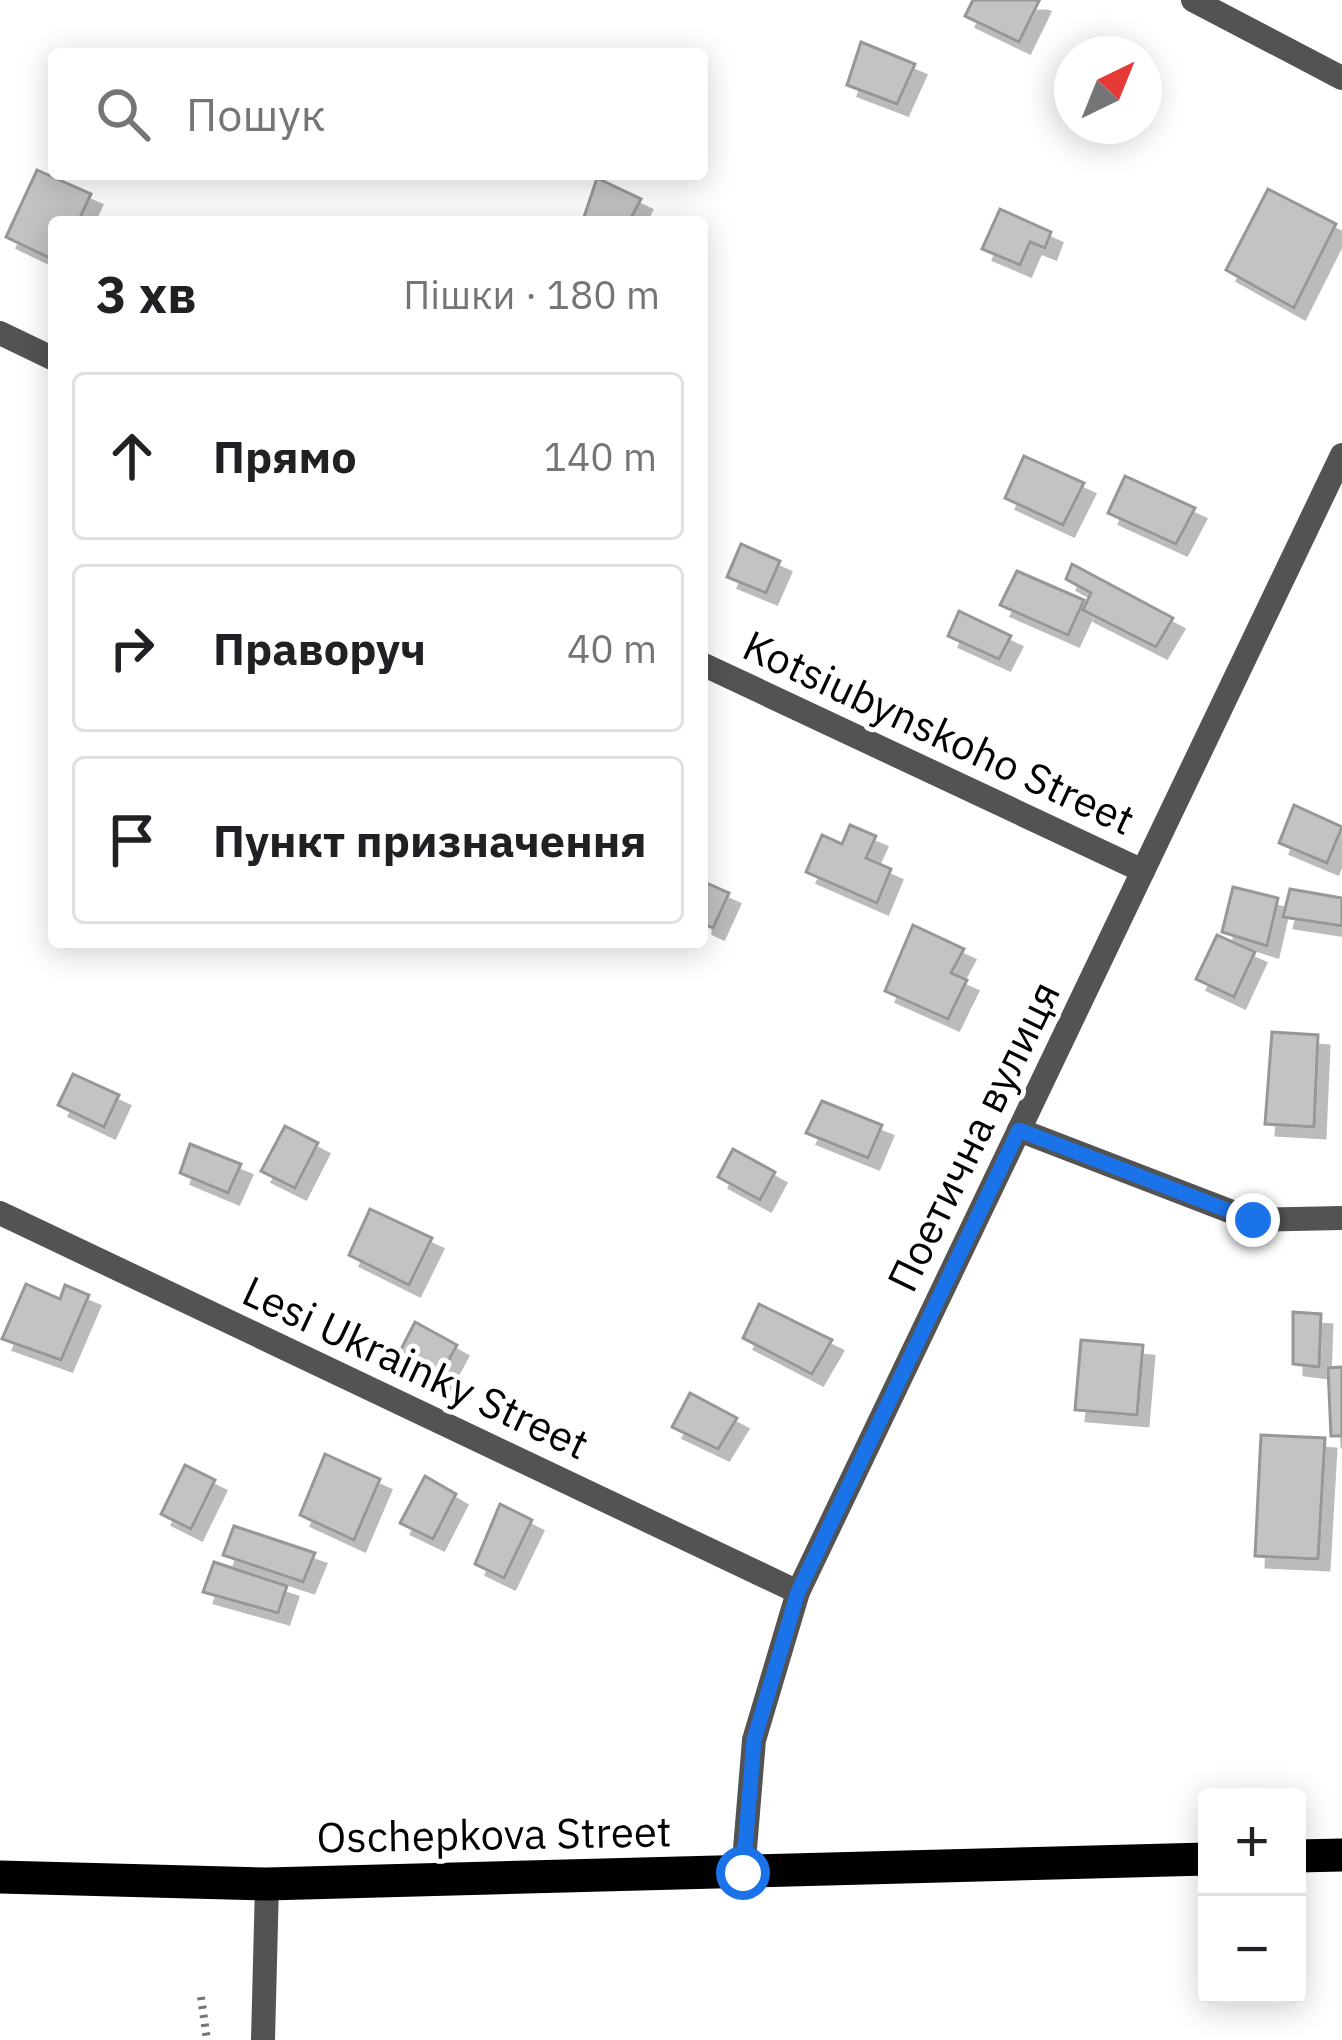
<!DOCTYPE html>
<html lang="uk">
<meta charset="utf-8">
<style>
:root{--surface:#fff;--page:#f2f2f2;--text:#202124;--muted:#757577;--line:#e0e0e0}
body{margin:0;font-family:"IBM Plex Sans",sans-serif;background:var(--page);color:var(--text)}
.controls{position:absolute;right:36px;bottom:36px;display:grid;overflow:hidden;border-radius:12px;box-shadow:0 6px 30px #0003}
.controls button{width:108px;height:108px;display:grid;place-items:center;padding:0;border:0;border-bottom:3px solid var(--line);background:var(--surface);color:var(--text);font:60px sans-serif}
.compass{position:absolute;left:1054px;top:36px;width:108px;height:108px;border-radius:50%;background:var(--surface);box-shadow:0 6px 30px #0003;rotate:43deg}
.stop{position:absolute;width:36px;height:36px;margin:-27px;border:9px solid #1a73e8;border-radius:50%;background:#fff}
.stop.end{background:#1a73e8;border-color:#fff;box-shadow:0 3px 12px #0008}
.list{margin:0;padding:0;list-style:none}
h2{display:flex;justify-content:space-between;align-items:center;height:156px;margin:0;padding:0 48px;font-size:51px}
h2 small{font-size:39px;font-weight:400;color:var(--muted)}
.list li{display:grid;grid-template-columns:78px 1fr auto;gap:36px;align-items:center;box-sizing:border-box;height:168px;margin:0 24px 24px;padding:0 24px;border:3px solid var(--line);border-radius:12px}
.list b{display:block;font-size:45px;white-space:nowrap}
.list em{font-size:39px;font-style:normal;color:var(--muted)}
.icon{flex:none;width:66px;height:66px;fill:none;stroke:currentColor;stroke-width:2;stroke-linecap:round;stroke-linejoin:round}
.map{position:relative;flex:none;width:1342px;height:2040px;overflow:hidden}
.search{position:absolute;background:var(--surface);box-shadow:0 6px 30px #0003;left:48px;top:48px;width:660px;height:132px;display:flex;align-items:center;gap:30px;box-sizing:border-box;padding:0 42px;border-radius:12px;color:var(--muted);font-size:45px}
.panel{position:absolute;background:var(--surface);box-shadow:0 6px 30px #0003;left:48px;top:216px;width:660px;height:732px;border-radius:12px}
.map>svg:first-child{display:block}
.building{fill:#c3c3c3;stroke:#979797;stroke-width:3;filter:url(#shadow)}
.lines{fill:none;stroke-linecap:round;stroke-linejoin:round}
.path{stroke:#757575;stroke-width:8;stroke-dasharray:3 6;stroke-linecap:butt}
.minor{stroke:#535353;stroke-width:24}
.tertiary{stroke:#535353;stroke-width:24}
.trunk{stroke:#000;stroke-width:33}
.route{stroke:#1a73e8;stroke-width:15}
.labels{text-anchor:middle;dominant-baseline:central;stroke-width:10;stroke-linejoin:round;paint-order:stroke}
.street-label{font-size:42px;fill:#000;stroke:#fff}
</style>
<div class="map">
<svg width="1342" height="2040" viewBox="0 0 1342 2040">
<defs>
<filter id="shadow"><feDropShadow dx="11" dy="11" stdDeviation="0" flood-color="#0004"/></filter>
</defs>
<rect width="100%" height="100%" fill="#fff"/>
<g class="building">
<polygon points="973,0 1036,0 1039,1 1019,42 965,16"/>
<polygon points="861,42 915,64 897,104 847,85"/>
<polygon points="37,170 91,194 78,222 54,222 54,260 6,237"/>
<polygon points="597,178 641,199 629,222 583,220"/>
<polygon points="1268,189 1336,224 1294,308 1226,270"/>
<polygon points="1000,209 1051,232 1045,248 1030,242 1020,265 982,249"/>
<polygon points="1024,456 1084,483 1063,525 1005,498"/>
<polygon points="1125,476 1195,508 1176,544 1108,513"/>
<polygon points="741,544 780,561 766,593 727,577"/>
<polygon points="1072,564 1173,618 1156,647 1083,610 1091,593 1066,579"/>
<polygon points="1017,571 1084,600 1068,635 1000,605"/>
<polygon points="959,611 1011,636 999,659 948,636"/>
<polygon points="1294,805 1342,827 1327,863 1279,843"/>
<polygon points="850,825 876,836 866,858 891,869 877,903 806,872 822,835 842,844"/>
<polygon points="702,881 729,893 713,928 702,923"/>
<polygon points="1233,887 1278,898 1267,946 1222,932"/>
<polygon points="1290,889 1342,898 1342,926 1283,917"/>
<polygon points="913,925 964,949 951,973 967,980 948,1019 885,991"/>
<polygon points="1217,935 1255,952 1234,997 1196,979"/>
<polygon points="1272,1032 1318,1035 1314,1127 1265,1124"/>
<polygon points="73,1074 119,1095 104,1127 58,1105"/>
<polygon points="822,1101 882,1125 868,1158 806,1133"/>
<polygon points="285,1126 318,1143 295,1188 261,1171"/>
<polygon points="190,1144 241,1164 228,1193 180,1173"/>
<polygon points="733,1149 775,1172 760,1200 718,1177"/>
<polygon points="370,1209 432,1238 409,1285 349,1255"/>
<polygon points="26,1284 60,1299 65,1285 89,1295 61,1360 2,1339"/>
<polygon points="759,1304 832,1340 812,1374 743,1338"/>
<polygon points="1293,1312 1321,1314 1319,1367 1293,1364"/>
<polygon points="415,1322 457,1345 438,1380 396,1359"/>
<polygon points="1081,1340 1143,1345 1137,1415 1075,1410"/>
<polygon points="1342,1367 1342,1436 1331,1436 1328,1368"/>
<polygon points="690,1393 737,1418 718,1449 672,1427"/>
<polygon points="1261,1435 1325,1438 1318,1559 1255,1556"/>
<polygon points="325,1454 380,1479 354,1540 300,1515"/>
<polygon points="185,1465 215,1480 191,1529 161,1514"/>
<polygon points="425,1476 456,1494 433,1539 400,1523"/>
<polygon points="500,1504 532,1520 504,1578 475,1564"/>
<polygon points="234,1526 315,1553 303,1582 223,1555"/>
<polygon points="214,1562 287,1586 278,1613 203,1592"/>
</g>
<g class="lines">
<polyline class="path" points="201,1997 207,2040"/>
<g class="minor">
<polyline points="1193,0 1342,78"/>
<polyline points="0,333 54,359"/>
<polyline points="702,664 1143,871"/>
<polyline points="1019,1130 1253,1220 1342,1218"/>
<polyline points="0,1213 798,1592"/>
<polyline points="743,1873 754,1740 798,1592 1342,455"/>
</g>
<polyline class="tertiary" points="263,2040 267,1884"/>
<g class="trunk">
<polyline points="1297,1856 1342,1855"/>
<polyline points="0,1877 267,1884 1207,1859"/>
</g>
</g>
<g class="lines">
<polyline class="route" points="743,1873 754,1740 798,1592 1019,1130 1253,1220"/>
</g>
<g class="labels">
<g class="street-label">
<text transform="translate(939 732) rotate(25)">Kotsiubynskoho Street</text>
<text transform="translate(973 1136) rotate(-64)">Поетична вулиця</text>
<text transform="translate(416 1367) rotate(25)">Lesi Ukrainky Street</text>
<text transform="translate(494 1834) rotate(-1)">Oschepkova Street</text>
</g>
</g>
</svg>
<div class="controls">
<button>+</button>
<button>−</button>
</div>
<svg class="compass" viewBox="-18 -18 36 36"><path d="M0-13l5 13h-10z" fill="#e53935"/><path d="M0 13l5-13h-10z" fill="#757577"/></svg>
<div class="stop" style="left:743px;top:1873px"></div>
<div class="stop end" style="left:1253px;top:1220px"></div>
<div class="search"><svg class="icon" aria-label="search" viewBox="0 0 24 24"><circle cx="10" cy="10" r="6"/><path d="M15 15l6 6"/></svg>Пошук</div>
<section class="panel">
<h2>3 хв<small>Пішки · 180 m</small></h2>
<ul class="list">
<li><svg class="icon" aria-label="ahead" viewBox="0 0 24 24"><path d="M12 20V5M6 11l6-6 6 6"/></svg><div><b>Прямо</b></div><em>140 m</em></li>
<li><svg class="icon" aria-label="right" viewBox="0 0 24 24"><path d="M7 20v-9h11M14 6l5 5-5 5"/></svg><div><b>Праворуч</b></div><em>40 m</em></li>
<li><svg class="icon" aria-label="arrive" viewBox="0 0 24 24"><path d="M6 21V4h12l-3 4 3 4H6"/></svg><div><b>Пункт призначення</b></div></li>
</ul>
</section>
</div>
